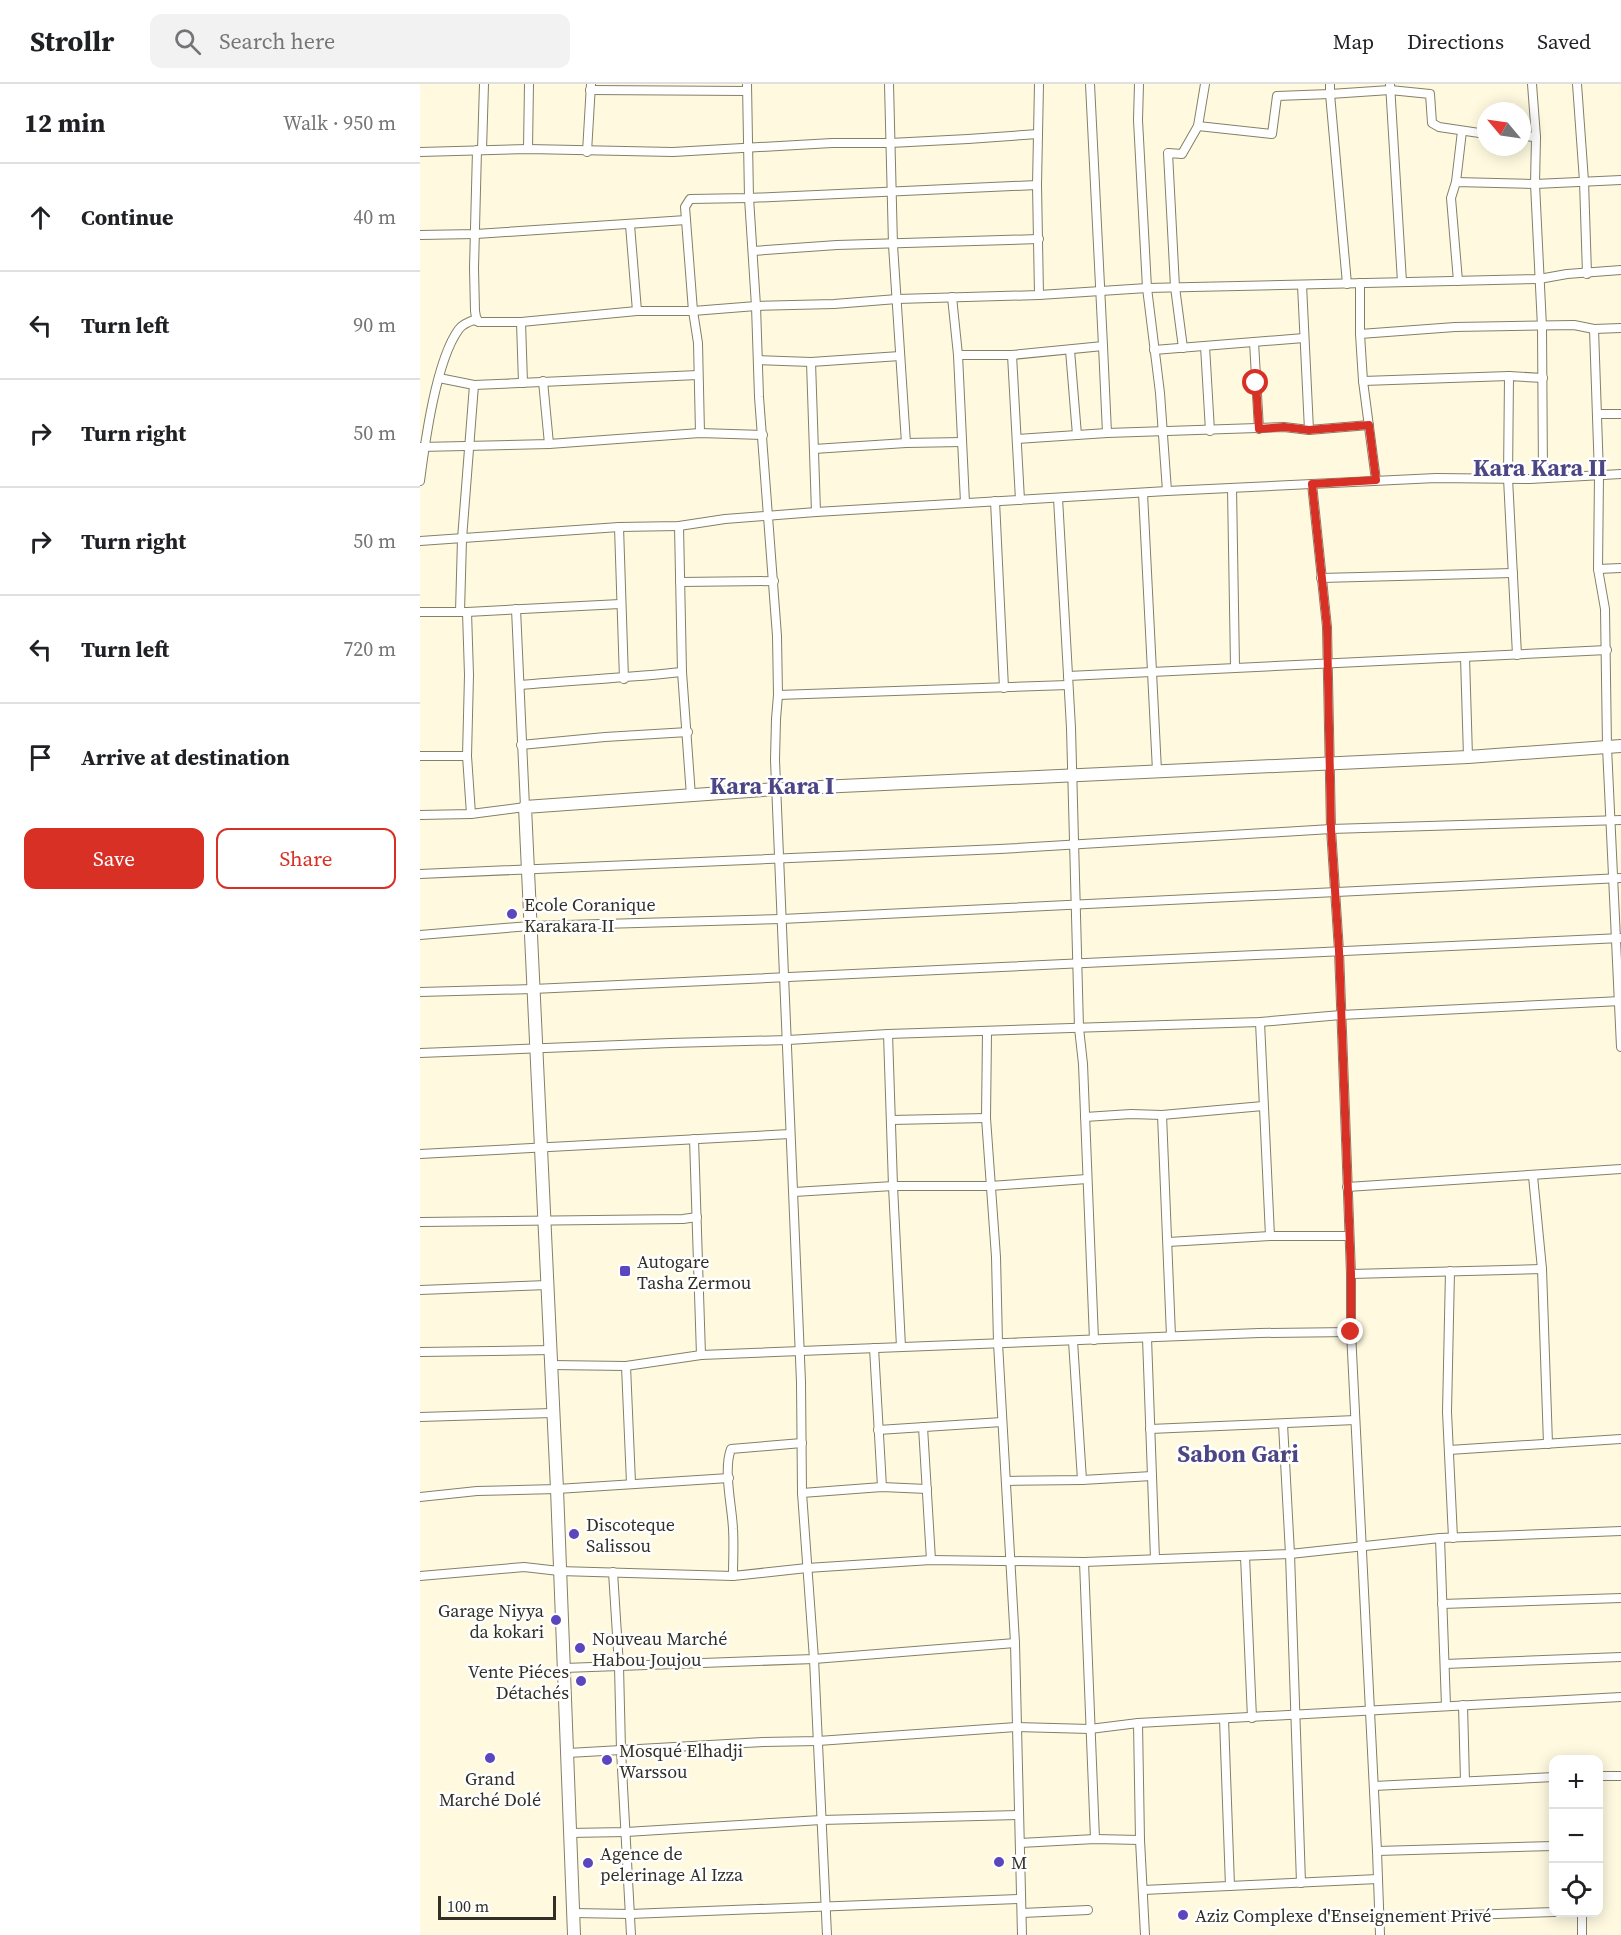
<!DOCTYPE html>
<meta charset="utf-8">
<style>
:root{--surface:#fff;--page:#f2f2f2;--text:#202124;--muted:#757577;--line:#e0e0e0;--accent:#d93025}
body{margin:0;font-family:"Source Serif 4",serif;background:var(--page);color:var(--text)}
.controls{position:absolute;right:18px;bottom:18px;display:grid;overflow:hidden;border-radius:12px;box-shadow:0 3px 15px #0003}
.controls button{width:54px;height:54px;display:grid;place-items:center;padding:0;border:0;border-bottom:2px solid var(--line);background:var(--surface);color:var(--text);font:30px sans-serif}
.compass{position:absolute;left:1057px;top:18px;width:54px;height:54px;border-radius:50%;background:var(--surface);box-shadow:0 3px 15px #0003;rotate:299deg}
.scale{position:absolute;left:18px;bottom:15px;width:118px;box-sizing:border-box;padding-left:6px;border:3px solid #323026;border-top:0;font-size:16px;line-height:21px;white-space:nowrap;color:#323026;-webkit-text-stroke:4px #fff;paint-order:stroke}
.stop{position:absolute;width:18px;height:18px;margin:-14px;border:4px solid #d93025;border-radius:50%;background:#fff}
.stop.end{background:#d93025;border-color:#fff;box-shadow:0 2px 6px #0008}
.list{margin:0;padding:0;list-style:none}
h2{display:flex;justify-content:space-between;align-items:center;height:78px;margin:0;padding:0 24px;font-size:26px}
h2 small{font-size:20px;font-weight:400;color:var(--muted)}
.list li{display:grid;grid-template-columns:39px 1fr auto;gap:18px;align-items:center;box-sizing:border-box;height:108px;padding:0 24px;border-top:2px solid var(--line)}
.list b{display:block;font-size:22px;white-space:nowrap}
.list em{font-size:20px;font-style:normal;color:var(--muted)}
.actions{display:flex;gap:12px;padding:18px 24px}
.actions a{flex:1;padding:14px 0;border:2px solid var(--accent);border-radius:12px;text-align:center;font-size:21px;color:var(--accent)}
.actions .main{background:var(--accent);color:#fff}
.icon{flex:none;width:33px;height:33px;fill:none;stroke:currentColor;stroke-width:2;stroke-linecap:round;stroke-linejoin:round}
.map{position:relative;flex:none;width:1201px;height:1851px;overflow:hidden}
header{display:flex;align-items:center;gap:36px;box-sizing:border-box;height:84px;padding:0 30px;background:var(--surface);border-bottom:2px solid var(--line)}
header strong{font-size:28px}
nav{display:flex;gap:33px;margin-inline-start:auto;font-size:21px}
.search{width:420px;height:54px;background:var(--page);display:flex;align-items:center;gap:15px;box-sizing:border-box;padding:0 21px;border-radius:12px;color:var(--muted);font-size:22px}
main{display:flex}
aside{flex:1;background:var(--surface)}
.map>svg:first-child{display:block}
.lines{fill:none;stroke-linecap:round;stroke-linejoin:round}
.street-casing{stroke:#848068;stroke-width:10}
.secondary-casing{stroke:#848068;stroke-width:14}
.street{stroke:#fff;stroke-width:8}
.secondary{stroke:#fff;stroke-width:12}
.route{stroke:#d93025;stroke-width:8}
.poi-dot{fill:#5c46be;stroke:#fff;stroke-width:2}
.labels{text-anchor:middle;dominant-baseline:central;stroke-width:5;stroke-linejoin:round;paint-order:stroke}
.poi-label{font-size:18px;fill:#323026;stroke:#fff;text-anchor:start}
.district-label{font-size:24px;font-weight:bold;fill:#4c4684;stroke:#fff}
</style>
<header>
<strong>Strollr</strong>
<div class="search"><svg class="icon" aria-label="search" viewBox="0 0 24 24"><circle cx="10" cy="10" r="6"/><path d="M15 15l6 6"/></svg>Search here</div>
<nav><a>Map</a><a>Directions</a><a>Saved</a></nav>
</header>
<main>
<aside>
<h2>12 min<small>Walk · 950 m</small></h2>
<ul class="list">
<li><svg class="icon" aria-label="ahead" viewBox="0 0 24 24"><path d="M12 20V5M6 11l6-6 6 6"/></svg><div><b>Continue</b></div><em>40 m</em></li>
<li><svg class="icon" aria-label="left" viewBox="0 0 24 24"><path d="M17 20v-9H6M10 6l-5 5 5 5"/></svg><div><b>Turn left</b></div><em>90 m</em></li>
<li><svg class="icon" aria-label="right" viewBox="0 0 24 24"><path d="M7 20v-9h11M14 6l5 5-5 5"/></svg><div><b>Turn right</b></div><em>50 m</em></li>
<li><svg class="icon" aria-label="right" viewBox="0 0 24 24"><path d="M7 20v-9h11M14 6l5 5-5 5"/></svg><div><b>Turn right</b></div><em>50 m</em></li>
<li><svg class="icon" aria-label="left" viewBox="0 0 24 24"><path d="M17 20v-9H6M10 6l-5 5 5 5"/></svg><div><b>Turn left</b></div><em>720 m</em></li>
<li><svg class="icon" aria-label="arrive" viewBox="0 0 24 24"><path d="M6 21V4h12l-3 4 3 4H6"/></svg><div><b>Arrive at destination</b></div></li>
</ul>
<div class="actions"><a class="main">Save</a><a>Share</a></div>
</aside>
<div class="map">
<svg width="1201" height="1851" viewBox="0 0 1201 1851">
<rect width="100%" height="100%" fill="#fef9df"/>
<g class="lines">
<defs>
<g id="street">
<polyline points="327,0 329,114 336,222 339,313 357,552 358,611 356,635 355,676 381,1298 382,1409 394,1575 407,1851"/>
<polyline points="469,0 473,161 486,359"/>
<polyline points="619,0 617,101 619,211"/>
<polyline points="719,0 718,36 727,204 740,309 747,407"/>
<polyline points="970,0 982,198"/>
<polyline points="1112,0 1116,53 1115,100 1122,243 1123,394"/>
<polyline points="1157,0 1164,97 1167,190"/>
<polyline points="170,6 327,7"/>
<polyline points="778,42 852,50 857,12 910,10 910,0"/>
<polyline points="1102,52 1116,53"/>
<polyline points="108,65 109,0"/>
<polyline points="57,66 54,184 55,227 56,233 59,238 101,238 217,227 273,227 336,222 414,220 477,215 619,211 727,204 1119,195 1147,190 1201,186"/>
<polyline points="62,66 64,0"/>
<polyline points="0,68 108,65 253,68 412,59 470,59 548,55 618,50"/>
<polyline points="167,68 171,0"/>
<polyline points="1036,98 1042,47"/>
<polyline points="210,141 217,227"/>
<polyline points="0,151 56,150 266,136"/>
<polyline points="333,167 417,161 619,155"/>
<polyline points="1038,197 1031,114 1036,98 1115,100 1201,96"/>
<polyline points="940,199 940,250 943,297 956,396"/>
<polyline points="927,200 910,10 970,6 1010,10 1012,39 1019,43 1066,50"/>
<polyline points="882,201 889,346"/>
<polyline points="532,213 538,271 545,419"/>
<polyline points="101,238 103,299"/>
<polyline points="1174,245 1179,391 1178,485 1185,525 1187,663 1201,963"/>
<polyline points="940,250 1035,243 1154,241 1174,245 1201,244"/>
<polyline points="834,258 839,345"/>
<polyline points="683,262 687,349"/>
<polyline points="785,262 790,347"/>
<polyline points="763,264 755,203 748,69 762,70 778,42 785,0"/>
<polyline points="650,266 657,351"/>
<polyline points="734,266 884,254"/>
<polyline points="538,271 592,271 683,262 670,0"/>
<polyline points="592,271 600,416"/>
<polyline points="338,276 391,278 480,272"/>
<polyline points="391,278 396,428"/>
<polyline points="19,294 54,301 278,291"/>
<polyline points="123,297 129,360"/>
<polyline points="943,297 1089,292"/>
<polyline points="1178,330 1201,330"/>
<polyline points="280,349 278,259 273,227 265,123 270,115 329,114 617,101"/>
<polyline points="597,355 687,349 864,343 889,346 949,341"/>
<polyline points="0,363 129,360 280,349 343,351"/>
<polyline points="394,365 486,359 542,358"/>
<path d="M0,397c5,-39 16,-121 39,-152 4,-5 9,-7 15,-9l5,2"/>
<polyline points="892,400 907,543 911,745 919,867 931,1190 931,1248 957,1767 960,1851"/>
<polyline points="812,404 815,582"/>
<polyline points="723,409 737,687"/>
<polyline points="638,414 651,644 659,944 663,980 674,1256"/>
<polyline points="575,417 584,604"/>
<polyline points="259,442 262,588 271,712"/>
<polyline points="199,443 204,595"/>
<polyline points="0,457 199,443 259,442 305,435 396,428 747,407 1016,394 1110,395 1201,390"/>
<polyline points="1178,485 1201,484"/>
<polyline points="901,494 1093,489"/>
<polyline points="260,498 354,497"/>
<polyline points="0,528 47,528 200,520"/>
<polyline points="40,528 42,455 54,301"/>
<polyline points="47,528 49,591 47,672 51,730"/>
<polyline points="1097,571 1088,394 1089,292 1123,294"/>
<polyline points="1045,573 1048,673"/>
<path d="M648,592c180,-10 359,-16 539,-26"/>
<path d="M100,601c54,-5 108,-7 162,-13"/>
<polyline points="358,611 648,601"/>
<polyline points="101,661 185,653 268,648"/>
<polyline points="0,672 47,672"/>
<polyline points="0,731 51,730 105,723 96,525"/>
<polyline points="0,790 580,765 911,745 1201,736"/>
<polyline points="0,851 110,842 362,835 1201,794"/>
<polyline points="0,908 113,905 1201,854"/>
<polyline points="840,938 850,1152"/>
<polyline points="567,948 566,1034 576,1173 578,1259 595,1559 602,1851"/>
<polyline points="468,950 473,1102 481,1263"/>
<polyline points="0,969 250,959 368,956 468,950 840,938 921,931 1201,917"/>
<polyline points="742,1031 751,1252"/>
<polyline points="665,1033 711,1030 742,1031 843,1022"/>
<polyline points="471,1036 566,1034"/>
<polyline points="274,1055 281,1271"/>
<polyline points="0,1070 370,1050"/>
<polyline points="1113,1092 1122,1185 1128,1360"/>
<polyline points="927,1103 1201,1085"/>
<polyline points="374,1108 473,1102 570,1102 667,1095"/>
<polyline points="0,1138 263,1135 277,1133"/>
<polyline points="748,1158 850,1152 929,1152"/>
<polyline points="1030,1187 1027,1328 1033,1454"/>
<polyline points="931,1190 1122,1185"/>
<polyline points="0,1206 127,1201"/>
<polyline points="727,1254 735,1475"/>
<polyline points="653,1257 662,1396"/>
<polyline points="454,1264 462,1403"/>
<polyline points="0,1268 131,1266"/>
<polyline points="131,1281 206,1282 281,1271 839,1249 931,1248"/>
<polyline points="206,1282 211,1399"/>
<polyline points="0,1333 133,1329"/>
<polyline points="863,1340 870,1470 881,1799"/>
<polyline points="503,1343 511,1476"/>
<polyline points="730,1345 935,1336"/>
<polyline points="458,1346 582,1338"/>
<polyline points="1029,1366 1201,1355"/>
<polyline points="586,1397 662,1396 732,1392"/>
<polyline points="382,1409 462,1403 507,1405"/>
<polyline points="0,1413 57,1407 137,1405 309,1394"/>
<polyline points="1020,1454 1026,1622"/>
<polyline points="825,1472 832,1634"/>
<polyline points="664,1478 675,1755"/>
<polyline points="193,1488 199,1582 201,1666 211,1851"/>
<polyline points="0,1492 104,1483 139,1487 313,1492 387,1484 511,1476 664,1478 870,1470 1020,1454 1201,1447"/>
<path d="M313,1492c0,-16 1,-32 0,-47 -1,-23 -10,-59 -2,-80l71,-6"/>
<polyline points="1022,1520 1201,1514"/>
<polyline points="1025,1580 1201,1573"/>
<polyline points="144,1584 394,1575 595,1559"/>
<polyline points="1043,1621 1045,1697"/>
<polyline points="804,1635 810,1802"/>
<polyline points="718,1639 720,1756 725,1851"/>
<polyline points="148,1669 343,1658 398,1657 596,1643 670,1645 718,1639 1201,1613"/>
<polyline points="1178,1692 1201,1692"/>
<polyline points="954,1702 1134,1693"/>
<polyline points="149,1749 206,1748 401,1736 599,1731"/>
<polyline points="600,1759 675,1755 720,1756"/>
<polyline points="957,1767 1134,1762"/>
<polyline points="723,1806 958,1795"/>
<polyline points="1162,1828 1162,1851"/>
<polyline points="153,1829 210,1830 601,1815"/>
<polyline points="602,1829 668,1826"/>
<polyline points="959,1834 1134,1828"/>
</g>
<polyline id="secondary" points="154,1851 137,1405 105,723 357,705 1048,673 1201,662"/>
</defs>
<use href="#street" class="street-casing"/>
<use href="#secondary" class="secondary-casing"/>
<use href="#street" class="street"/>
<use href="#secondary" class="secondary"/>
</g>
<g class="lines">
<polyline class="route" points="836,299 839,345 864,343 889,346 949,341 956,396 892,400 907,543 911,745 919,867 931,1190 931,1248"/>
</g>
<g class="poi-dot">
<circle cx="92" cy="830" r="6"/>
<rect x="199" y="1181" width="12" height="12" rx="3"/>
<circle cx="154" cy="1450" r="6"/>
<circle cx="136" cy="1536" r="6"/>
<circle cx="160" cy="1564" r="6"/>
<circle cx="161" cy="1597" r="6"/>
<circle cx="70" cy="1674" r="6"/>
<circle cx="187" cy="1676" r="6"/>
<circle cx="579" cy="1778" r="6"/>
<circle cx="168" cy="1779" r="6"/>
<circle cx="763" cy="1831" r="6"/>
</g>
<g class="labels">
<g class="poi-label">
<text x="104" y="820">Ecole Coranique<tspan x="104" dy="21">Karakara II</tspan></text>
<text x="217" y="1177">Autogare<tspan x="217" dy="21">Tasha Zermou</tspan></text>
<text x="166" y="1440">Discoteque<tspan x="166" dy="21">Salissou</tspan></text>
<text x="124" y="1526" text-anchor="end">Garage Niyya<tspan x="124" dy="21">da kokari</tspan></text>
<text x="172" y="1554">Nouveau Marché<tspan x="172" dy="21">Habou Joujou</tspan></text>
<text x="149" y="1587" text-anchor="end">Vente Piéces<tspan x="149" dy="21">Détachés</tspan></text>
<text x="199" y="1666">Mosqué Elhadji<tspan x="199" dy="21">Warssou</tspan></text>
<text x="70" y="1694" text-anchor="middle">Grand<tspan x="70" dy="21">Marché Dolé</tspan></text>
<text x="180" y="1769">Agence de<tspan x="180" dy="21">pelerinage Al Izza</tspan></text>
<text x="591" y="1778">M</text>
<text x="775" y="1831">Aziz Complexe d'Enseignement Privé</text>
</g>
<g class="district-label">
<text x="1120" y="383">Kara Kara II</text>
<text x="352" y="701">Kara Kara I</text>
<text x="818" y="1369">Sabon Gari</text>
</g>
</g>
</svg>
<div class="controls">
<button>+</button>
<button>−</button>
<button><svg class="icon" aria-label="locate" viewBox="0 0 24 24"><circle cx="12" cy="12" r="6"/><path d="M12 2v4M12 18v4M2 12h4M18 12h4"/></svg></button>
</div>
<svg class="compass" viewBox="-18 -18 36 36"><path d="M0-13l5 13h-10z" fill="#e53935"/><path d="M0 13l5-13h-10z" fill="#757577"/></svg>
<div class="scale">100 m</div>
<div class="stop" style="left:836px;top:299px"></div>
<div class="stop end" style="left:931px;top:1248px"></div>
</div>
</main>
